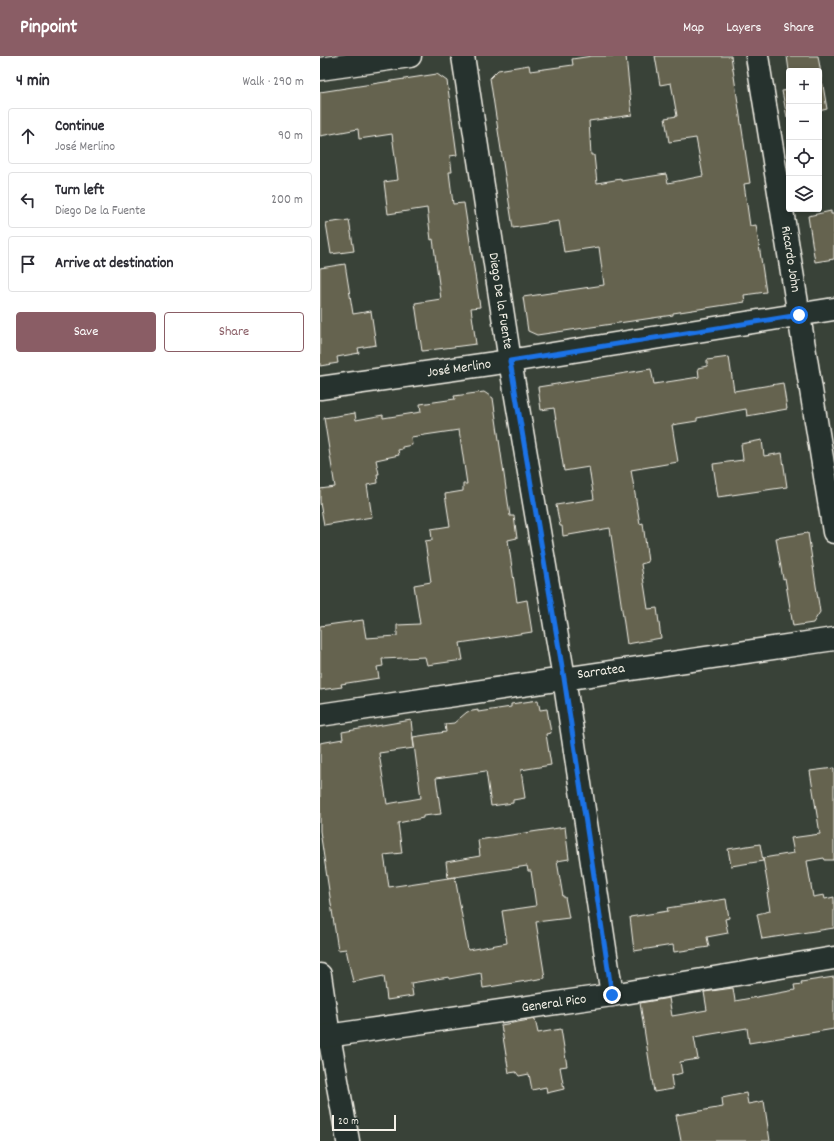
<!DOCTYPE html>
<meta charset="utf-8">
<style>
:root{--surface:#fff;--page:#f2f2f3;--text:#2b2b33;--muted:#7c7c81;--line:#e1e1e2;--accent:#8a5d65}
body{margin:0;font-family:Dekko,sans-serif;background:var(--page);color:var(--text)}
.controls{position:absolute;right:12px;top:12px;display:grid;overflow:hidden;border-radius:4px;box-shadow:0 2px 6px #0003}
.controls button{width:36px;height:36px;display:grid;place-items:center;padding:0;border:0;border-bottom:1px solid var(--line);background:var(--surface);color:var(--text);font:20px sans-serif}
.scale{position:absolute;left:12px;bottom:10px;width:64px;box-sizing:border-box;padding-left:4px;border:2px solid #f4f1e8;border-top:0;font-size:11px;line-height:14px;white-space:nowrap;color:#f4f1e8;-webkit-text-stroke:3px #26332d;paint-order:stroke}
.stop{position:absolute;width:12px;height:12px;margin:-9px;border:3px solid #1a73e8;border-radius:50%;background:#fff}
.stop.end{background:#1a73e8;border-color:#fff;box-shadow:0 1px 4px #0008}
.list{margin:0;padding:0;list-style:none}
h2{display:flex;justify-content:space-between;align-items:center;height:52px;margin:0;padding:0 16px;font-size:17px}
h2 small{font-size:13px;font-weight:400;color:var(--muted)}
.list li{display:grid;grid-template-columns:26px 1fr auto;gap:12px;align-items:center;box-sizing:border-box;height:56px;margin:0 8px 8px;padding:0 8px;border:1px solid var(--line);border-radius:4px}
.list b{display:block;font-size:15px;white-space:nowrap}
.list p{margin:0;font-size:13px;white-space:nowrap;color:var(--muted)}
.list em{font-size:13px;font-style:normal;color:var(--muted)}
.actions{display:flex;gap:8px;padding:12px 16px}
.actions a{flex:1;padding:9px 0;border:1px solid var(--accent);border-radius:4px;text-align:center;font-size:14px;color:var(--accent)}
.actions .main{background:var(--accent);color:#fff}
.icon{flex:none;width:22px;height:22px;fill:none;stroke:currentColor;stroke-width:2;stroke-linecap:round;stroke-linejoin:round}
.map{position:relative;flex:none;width:514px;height:1085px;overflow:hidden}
header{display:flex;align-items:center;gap:24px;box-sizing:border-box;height:56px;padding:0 20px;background:var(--accent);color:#fff}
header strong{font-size:19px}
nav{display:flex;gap:22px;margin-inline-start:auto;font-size:14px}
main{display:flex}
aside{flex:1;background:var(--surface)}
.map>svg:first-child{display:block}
.building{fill:#656450;stroke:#f4f1e8}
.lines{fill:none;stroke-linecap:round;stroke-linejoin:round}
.minor-casing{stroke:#f4f1e8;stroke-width:25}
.minor{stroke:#26332d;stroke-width:22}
.route{stroke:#1a73e8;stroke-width:5}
.labels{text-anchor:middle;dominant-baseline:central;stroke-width:3;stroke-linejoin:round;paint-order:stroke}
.street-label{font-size:14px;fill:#f4f1e8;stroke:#26332d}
</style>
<header>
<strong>Pinpoint</strong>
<nav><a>Map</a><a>Layers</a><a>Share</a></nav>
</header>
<main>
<aside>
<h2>4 min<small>Walk · 290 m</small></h2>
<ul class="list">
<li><svg class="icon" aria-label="ahead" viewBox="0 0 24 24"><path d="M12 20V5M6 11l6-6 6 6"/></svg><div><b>Continue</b><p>José Merlino</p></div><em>90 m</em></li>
<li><svg class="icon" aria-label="left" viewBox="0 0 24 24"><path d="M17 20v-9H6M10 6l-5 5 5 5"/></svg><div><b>Turn left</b><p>Diego De la Fuente</p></div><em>200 m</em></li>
<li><svg class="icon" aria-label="arrive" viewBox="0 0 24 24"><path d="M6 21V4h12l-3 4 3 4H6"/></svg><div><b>Arrive at destination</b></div></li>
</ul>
<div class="actions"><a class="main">Save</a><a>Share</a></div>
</aside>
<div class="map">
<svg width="514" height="1085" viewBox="0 0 514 1085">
<rect width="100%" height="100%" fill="#394238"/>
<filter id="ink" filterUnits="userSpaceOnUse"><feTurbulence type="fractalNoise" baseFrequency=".025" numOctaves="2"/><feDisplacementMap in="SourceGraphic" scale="8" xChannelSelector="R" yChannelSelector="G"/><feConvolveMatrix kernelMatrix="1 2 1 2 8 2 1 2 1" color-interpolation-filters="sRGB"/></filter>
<g filter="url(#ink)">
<g class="building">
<polygon points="272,0 306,0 312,59 269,65 271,99 274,99 277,127 301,123 301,125 346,118 348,127 383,120 376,82 349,86 345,62 357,60 351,27 340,29 335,0 411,0 430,127 424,128 430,170 436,169 446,236 424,239 425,246 353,257 353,259 217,279 208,275 203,241 284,229 279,191 244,196 239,165 193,172 170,22 178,14 209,9 210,15 253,9 252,3"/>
<polygon points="467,0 498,0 507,53 499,55 499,15 469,15"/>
<polygon points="117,18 127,25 137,99 130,100 132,116 129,116 133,148 144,147 160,251 151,252 156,288 102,295 95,247 121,243 113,183 111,184 107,152 68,158 64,126 78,124 72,78 39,83 38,73 0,80 0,36"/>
<polygon points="469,34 469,60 467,61 462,35"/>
<polygon points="511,155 511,158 514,158 514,203 495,206 488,160"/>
<polygon points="29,164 34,195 11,198 6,167"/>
<polygon points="25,208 33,258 51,255 56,289 38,292 39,297 17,301 18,307 0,310 0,212"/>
<polygon points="409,301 414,335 463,327 467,353 427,360 426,353 377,362 377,365 352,369 358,406 311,414 320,468 323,467 328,506 321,508 328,553 337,552 341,582 307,588 290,472 243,480 242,470 240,470 236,449 274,443 269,411 244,415 234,352 221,354 218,331 331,313 334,328 379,321 378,312 387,310 387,304"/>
<polygon points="164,336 173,342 190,460 194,460 197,482 188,484 197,546 207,544 212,576 140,587 143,604 107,609 105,601 62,603 63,610 57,611 59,622 21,628 22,631 0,634 0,570 43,564 46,582 77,580 77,569 100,568 94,529 111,526 105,485 112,484 111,473 130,470 125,438 143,435 143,428 147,428 139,374 91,381 92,389 82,391 82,393 78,394 79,399 56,404 59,418 57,418 58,427 47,429 52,461 4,469 0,447 0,433 15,431 4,362 35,357 36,364 63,359 63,362 101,356 100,348 135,343 134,340"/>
<polygon points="442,384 444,400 462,397 467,431 398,441 393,408 423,404 421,388"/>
<polygon points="488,477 500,556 493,567 473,570 465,522 463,523 456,482"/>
<polygon points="218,644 220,654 227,653 231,677 226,678 231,709 201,714 205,742 193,744 193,747 171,750 166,715 116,722 121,758 103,760 103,762 78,767 82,797 64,799 69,831 135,821 148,894 187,887 182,855 216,850 211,815 208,815 207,810 128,822 126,806 160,800 158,784 245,771 249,803 237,805 243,841 245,841 249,862 216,866 225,922 163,932 161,917 129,923 129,921 91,927 93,940 67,944 64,920 33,926 26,893 18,894 0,775 0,687 23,683 22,676 91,664 94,692 59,697 67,748 101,742 93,681 126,676 125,668 134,667 147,656 158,654 158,656 191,651 191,648"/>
<polygon points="514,712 514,804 505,804 504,802 487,805 493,841 504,839 505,843 514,841 514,872 442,883 437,858 450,855 447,837 449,837 443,802 474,797 471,782 500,778 490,715"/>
<polygon points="440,788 443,805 411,810 408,793"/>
<polygon points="406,843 409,862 405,863 408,877 387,881 389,891 354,896 353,889 314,895 310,861 348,855 347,852"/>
<polygon points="514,921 514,973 429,987 427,972 374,981 378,1003 360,1006 362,1017 351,1020 353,1033 334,1036 320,947 349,942 352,960 387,954 384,936 413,932 415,945 475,934 474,929 482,928 481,926"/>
<polygon points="215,963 218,977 241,973 247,1010 240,1011 244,1033 227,1037 226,1031 212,1034 209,1018 199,1020 196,1016 189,1017 181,969"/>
<polygon points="426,1037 428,1048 444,1045 450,1085 361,1085 356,1059 403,1051 402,1042"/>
</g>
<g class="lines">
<defs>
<g id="minor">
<polyline points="143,0 190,305 244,622 292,939"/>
<polyline points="437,0 514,476"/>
<polyline points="0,13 90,0"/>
<polyline points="0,332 190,305 514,253"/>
<polyline points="0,659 514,583"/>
<polyline points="0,919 9,980 28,1085"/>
<polyline points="0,981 292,939 514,902"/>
</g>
</defs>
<use href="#minor" class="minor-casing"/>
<use href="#minor" class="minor"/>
</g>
</g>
<g class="lines" filter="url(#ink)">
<polyline class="route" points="292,939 244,622 190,305 479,259"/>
</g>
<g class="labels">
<g class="street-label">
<text transform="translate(470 203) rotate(81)">Ricardo John</text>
<text transform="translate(180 245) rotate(81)">Diego De la Fuente</text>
<text transform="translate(139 313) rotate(-8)">José Merlino</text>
<text transform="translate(281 616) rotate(-8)">Sarratea</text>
<text transform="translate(234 948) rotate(-8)">General Pico</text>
</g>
</g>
</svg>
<div class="controls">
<button>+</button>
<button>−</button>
<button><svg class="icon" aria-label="locate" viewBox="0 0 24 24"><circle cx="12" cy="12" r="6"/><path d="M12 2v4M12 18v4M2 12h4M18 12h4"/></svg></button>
<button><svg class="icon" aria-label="layers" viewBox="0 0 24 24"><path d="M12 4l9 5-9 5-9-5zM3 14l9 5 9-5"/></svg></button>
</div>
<div class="scale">20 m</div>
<div class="stop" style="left:479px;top:259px"></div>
<div class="stop end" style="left:292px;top:939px"></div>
</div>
</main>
